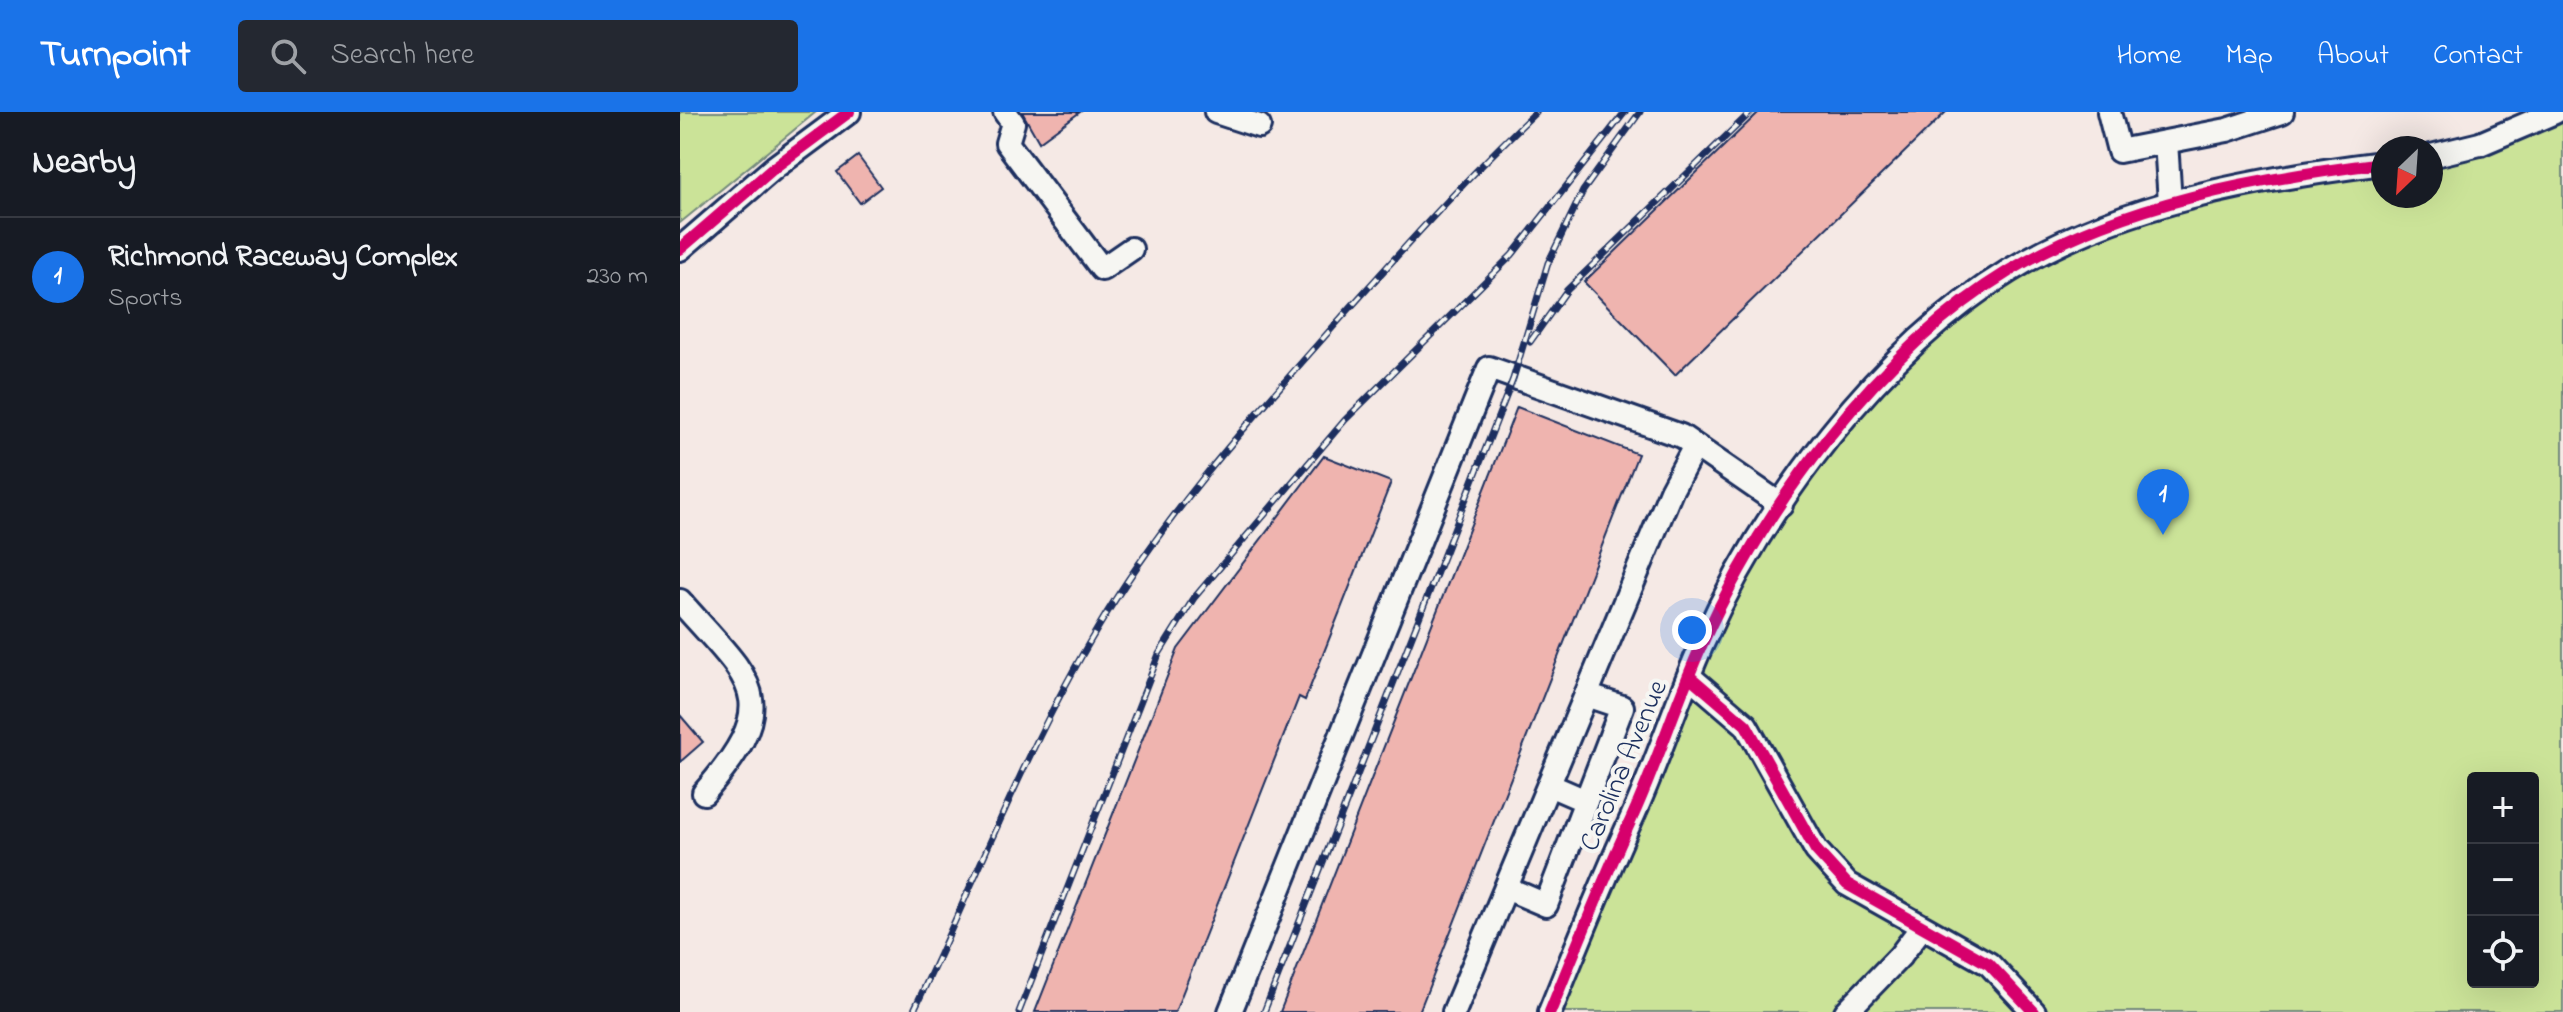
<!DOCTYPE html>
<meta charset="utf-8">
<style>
:root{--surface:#171b24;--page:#242831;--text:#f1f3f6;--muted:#9ea1a6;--line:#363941;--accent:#1a73e8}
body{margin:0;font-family:"Indie Flower",sans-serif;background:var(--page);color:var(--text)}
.controls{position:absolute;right:24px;bottom:24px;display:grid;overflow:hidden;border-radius:8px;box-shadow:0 8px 32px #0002}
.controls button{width:72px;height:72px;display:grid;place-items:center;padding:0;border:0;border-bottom:2px solid var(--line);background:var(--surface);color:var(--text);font:40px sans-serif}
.compass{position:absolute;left:1691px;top:24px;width:72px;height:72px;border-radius:50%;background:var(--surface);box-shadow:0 8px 32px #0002;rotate:205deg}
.you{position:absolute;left:1012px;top:518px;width:28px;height:28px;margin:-20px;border:6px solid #fff;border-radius:50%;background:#1a73e8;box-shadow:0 0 0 12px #1a73e833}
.badge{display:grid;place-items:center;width:52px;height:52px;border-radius:50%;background:var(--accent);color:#fff;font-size:26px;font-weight:700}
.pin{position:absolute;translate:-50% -66px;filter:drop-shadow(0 2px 4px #0008)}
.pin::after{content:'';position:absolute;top:42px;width:28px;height:24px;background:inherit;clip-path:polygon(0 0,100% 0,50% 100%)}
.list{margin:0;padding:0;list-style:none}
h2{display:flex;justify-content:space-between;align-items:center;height:104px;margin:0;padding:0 32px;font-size:34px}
h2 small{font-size:26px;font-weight:400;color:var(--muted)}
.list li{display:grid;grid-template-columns:52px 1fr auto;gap:24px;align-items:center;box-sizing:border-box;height:120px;padding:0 32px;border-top:2px solid var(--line)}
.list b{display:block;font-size:30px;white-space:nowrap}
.list p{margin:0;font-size:26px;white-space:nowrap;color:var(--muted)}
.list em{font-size:26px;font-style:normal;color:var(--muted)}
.icon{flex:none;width:44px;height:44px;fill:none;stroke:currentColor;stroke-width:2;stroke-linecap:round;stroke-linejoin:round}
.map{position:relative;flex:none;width:1883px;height:900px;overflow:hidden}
header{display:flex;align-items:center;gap:48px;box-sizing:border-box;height:112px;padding:0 40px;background:var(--accent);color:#fff}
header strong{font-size:38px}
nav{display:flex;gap:44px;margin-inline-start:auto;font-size:28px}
.search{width:560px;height:72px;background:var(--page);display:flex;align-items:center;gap:20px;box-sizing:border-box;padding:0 28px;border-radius:8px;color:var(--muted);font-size:30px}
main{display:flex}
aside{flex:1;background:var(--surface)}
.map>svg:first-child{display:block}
.green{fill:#cbe398;stroke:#73897b;stroke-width:2;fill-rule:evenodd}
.building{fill:#efb4af;stroke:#1b2f5e;stroke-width:2}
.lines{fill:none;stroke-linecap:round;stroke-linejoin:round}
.minor-casing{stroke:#1b2f5e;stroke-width:28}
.minor{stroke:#f6f6f2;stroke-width:22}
.rail-casing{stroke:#1b2f5e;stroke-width:7}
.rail{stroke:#f6f6f2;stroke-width:4;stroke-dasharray:12;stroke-linecap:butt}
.cycleway-casing{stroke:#f6f6f2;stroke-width:17}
.cycleway{stroke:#d6006c;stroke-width:12}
.labels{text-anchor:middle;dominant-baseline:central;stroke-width:8;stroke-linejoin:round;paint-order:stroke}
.street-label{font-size:28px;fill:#1b2f5e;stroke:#f6f6f2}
</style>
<header>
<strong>Turnpoint</strong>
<div class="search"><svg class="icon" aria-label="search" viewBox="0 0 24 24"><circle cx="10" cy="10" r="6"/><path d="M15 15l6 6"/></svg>Search here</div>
<nav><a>Home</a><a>Map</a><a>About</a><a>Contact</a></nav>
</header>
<main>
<aside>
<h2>Nearby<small></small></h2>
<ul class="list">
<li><span class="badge">1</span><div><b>Richmond Raceway Complex</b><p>Sports</p></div><em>230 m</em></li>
</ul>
</aside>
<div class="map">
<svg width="1883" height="900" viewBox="0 0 1883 900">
<rect width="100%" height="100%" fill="#f5e9e5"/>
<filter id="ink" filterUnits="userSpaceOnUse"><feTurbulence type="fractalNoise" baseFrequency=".0125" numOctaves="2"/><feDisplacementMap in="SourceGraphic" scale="16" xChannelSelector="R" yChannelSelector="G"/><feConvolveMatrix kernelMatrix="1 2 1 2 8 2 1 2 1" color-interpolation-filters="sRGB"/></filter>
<g filter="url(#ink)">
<g class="green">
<polygon points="0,0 136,0 0,111"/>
<path d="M1883,0v900h-1013l139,-336 92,-171 167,-190 156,-89 279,-63v33h48v-40zM1793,666h60v204h-60z"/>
</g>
<g class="building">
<polygon points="342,0 400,0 359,30"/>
<polygon points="1079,0 1266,0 995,263 904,170"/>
<polygon points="178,44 201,75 180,91 157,60"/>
<polygon points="837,295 958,342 739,900 600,900"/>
<polygon points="644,344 711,370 625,588 619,585 495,900 355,900 498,537"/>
<polygon points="0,603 23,630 0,650"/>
</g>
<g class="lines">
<defs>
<g id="minor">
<polyline points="325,0 333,11 327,31 422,157 451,137"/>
<polyline points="536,0 579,14"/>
<polyline points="1429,0 1439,39 1547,18 1602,0"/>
<polyline points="1486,30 1490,90"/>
<polyline points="1751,44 1800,32 1875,0"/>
<polyline points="0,137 95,55 169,0"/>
<path d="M0,489c70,80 107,97 24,192"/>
<polyline points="1009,564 1066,613 1136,738 1167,772 1309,852 1354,900"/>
<polyline points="869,673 906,689"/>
<polyline points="826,776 866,793 942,595 906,583"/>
<polyline points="550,900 809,256 1001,324 1101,393"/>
<polyline points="774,900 991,379 1015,334"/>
<path d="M870,900c26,-64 51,-127 80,-190 27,-58 46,-120 72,-178 62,-138 177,-294 307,-373 111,-68 247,-92 374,-108"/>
<polyline points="1166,900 1220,844 1242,815"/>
</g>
</defs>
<use href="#minor" class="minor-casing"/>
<use href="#minor" class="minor"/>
<defs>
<g id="rail">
<polyline points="850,230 887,178 1071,0"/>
<path d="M233,900c62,-129 112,-263 186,-386 67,-113 155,-210 242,-308 63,-70 126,-141 195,-206"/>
<polyline points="339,900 479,542 514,486 665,308 832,143 945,0"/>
<polyline points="584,900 833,267 868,151 903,79 960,0"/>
</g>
</defs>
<use href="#rail" class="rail-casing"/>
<use href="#rail" class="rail"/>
<defs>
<g id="cycleway">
<polyline points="0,137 95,55 169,0"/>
<polyline points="1009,564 1066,613 1136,738 1167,772 1309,852 1354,900"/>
<path d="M870,900c26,-64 51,-127 80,-190 27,-58 46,-120 72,-178 62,-138 177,-294 307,-373 111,-68 247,-92 374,-108"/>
</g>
</defs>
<use href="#cycleway" class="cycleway-casing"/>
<use href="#cycleway" class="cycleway"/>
</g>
</g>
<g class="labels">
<g class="street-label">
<text transform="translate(945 654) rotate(-67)">Carolina Avenue</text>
</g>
</g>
</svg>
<div class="controls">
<button>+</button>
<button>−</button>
<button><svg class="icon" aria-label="locate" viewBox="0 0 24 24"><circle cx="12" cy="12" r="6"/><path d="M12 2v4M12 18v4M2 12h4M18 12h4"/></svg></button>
</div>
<svg class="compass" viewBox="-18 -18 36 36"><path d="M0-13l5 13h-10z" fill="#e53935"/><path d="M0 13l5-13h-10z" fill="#9ea1a6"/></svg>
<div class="you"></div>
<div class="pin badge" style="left:1483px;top:423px">1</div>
</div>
</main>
